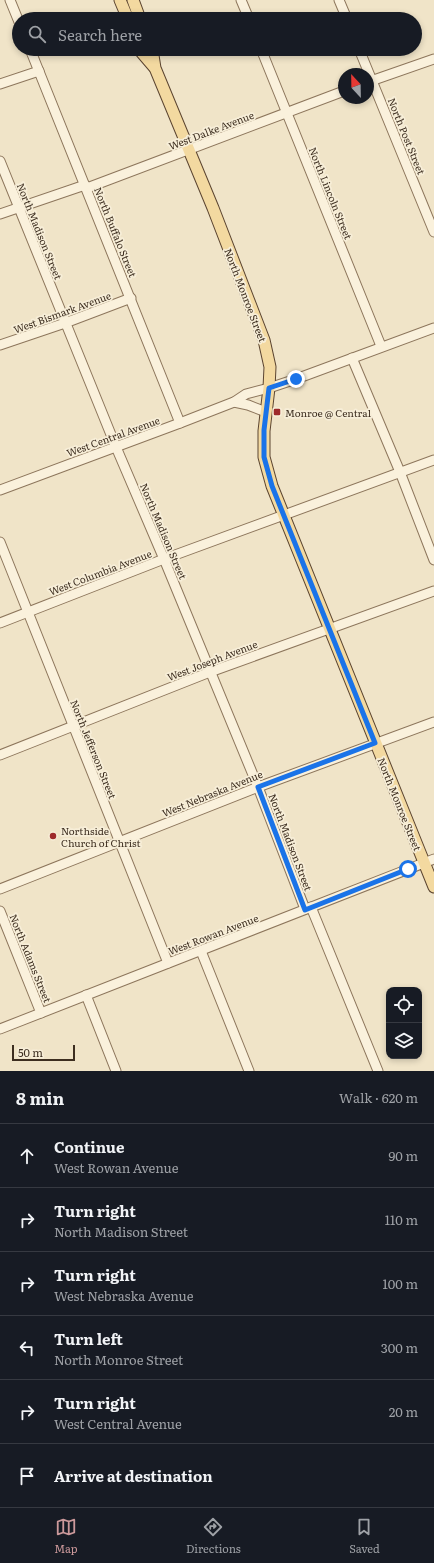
<!DOCTYPE html>
<meta charset="utf-8">
<style>
:root{--surface:#171b24;--page:#242831;--text:#f1f3f6;--muted:#9ea1a6;--line:#363941;--accent:#cc999b}
body{margin:0;font-family:Literata,serif;background:var(--page);color:var(--text)}
.controls{position:absolute;right:12px;bottom:12px;display:grid;overflow:hidden;border-radius:8px;box-shadow:0 2px 6px #0003}
.controls button{width:36px;height:36px;display:grid;place-items:center;padding:0;border:0;border-bottom:1px solid var(--line);background:var(--surface);color:var(--text);font:20px sans-serif}
.compass{position:absolute;left:338px;top:68px;width:36px;height:36px;border-radius:50%;background:var(--surface);box-shadow:0 2px 6px #0003;rotate:338deg}
.scale{position:absolute;left:12px;bottom:10px;width:63px;box-sizing:border-box;padding-left:4px;border:2px solid #3d2e20;border-top:0;font-size:11px;line-height:14px;white-space:nowrap;color:#3d2e20;-webkit-text-stroke:3px #f7eed8;paint-order:stroke}
.stop{position:absolute;width:12px;height:12px;margin:-9px;border:3px solid #1a73e8;border-radius:50%;background:#fff}
.stop.end{background:#1a73e8;border-color:#fff;box-shadow:0 1px 4px #0008}
.list{margin:0;padding:0;list-style:none}
h2{display:flex;justify-content:space-between;align-items:center;height:52px;margin:0;padding:0 16px;font-size:17px}
h2 small{font-size:13px;font-weight:400;color:var(--muted)}
.list li{display:grid;grid-template-columns:26px 1fr auto;gap:12px;align-items:center;box-sizing:border-box;height:64px;padding:0 16px;border-top:1px solid var(--line)}
.list b{display:block;font-size:15px;white-space:nowrap}
.list p{margin:0;font-size:13px;white-space:nowrap;color:var(--muted)}
.list em{font-size:13px;font-style:normal;color:var(--muted)}
.icon{flex:none;width:22px;height:22px;fill:none;stroke:currentColor;stroke-width:2;stroke-linecap:round;stroke-linejoin:round}
.map{position:relative;flex:none;width:434px;height:1071px;overflow:hidden}
.search{position:absolute;background:var(--surface);box-shadow:0 2px 6px #0003;left:12px;right:12px;top:12px;height:44px;display:flex;align-items:center;gap:10px;box-sizing:border-box;padding:0 14px;border-radius:22px;color:var(--muted);font-size:15px}
.sheet{height:436px;background:var(--surface)}
nav{display:flex;justify-content:space-around;align-items:center;box-sizing:border-box;height:56px;border-top:1px solid var(--line);background:var(--surface);font-size:11px;color:var(--muted)}
nav a{display:grid;justify-items:center;gap:2px}
nav .on{color:var(--accent)}
.map>svg:first-child{display:block}
.lines{fill:none;stroke-linecap:round;stroke-linejoin:round}
.minor-casing{stroke:#8d765c;stroke-width:11}
.major-casing{stroke:#5b4430;stroke-width:13}
.minor{stroke:#faf1dc;stroke-width:9}
.major{stroke:#f3d9a0;stroke-width:11}
.route{stroke:#1a73e8;stroke-width:5}
.poi-dot{fill:#9e2a2b;stroke:#f7eed8;stroke-width:1.5}
.labels{text-anchor:middle;dominant-baseline:central;stroke-width:3.5;stroke-linejoin:round;paint-order:stroke}
.street-label{font-size:10px;fill:#3d2e20;stroke:#f7eed8}
.poi-label{font-size:10px;fill:#3d2e20;stroke:#f7eed8;text-anchor:start}
</style>
<div class="map">
<svg width="434" height="1071" viewBox="0 0 434 1071">
<rect width="100%" height="100%" fill="#f0e4c8"/>
<g class="lines">
<defs>
<g id="minor">
<polyline points="10,0 19,22"/>
<polyline points="241,0 249,19"/>
<polyline points="339,0 347,19"/>
<polyline points="30,49 180,423"/>
<polyline points="261,49 381,346"/>
<polyline points="359,49 434,232"/>
<polyline points="368,82 434,59"/>
<polyline points="0,84 39,71"/>
<polyline points="0,161 116,447 164,559 258,787 305,909"/>
<polyline points="87,188 344,91"/>
<polyline points="0,214 85,185"/>
<polyline points="0,345 65,323 131,298"/>
<polyline points="352,358 400,472 434,560"/>
<polyline points="234,402 248,405 266,412"/>
<polyline points="0,490 180,423 234,402 246,394 269,388 296,379 434,328"/>
<polyline points="0,542 168,963"/>
<polyline points="0,623 164,559 434,460"/>
<polyline points="0,755 210,672 434,591"/>
<polyline points="0,889 258,787 434,722"/>
<polyline points="311,907 378,1071"/>
<polyline points="0,911 41,1013"/>
<polyline points="201,951 249,1071"/>
<polyline points="86,995 116,1071"/>
<polyline points="0,1029 434,859"/>
</g>
<g id="major">
<polyline points="120,0 128,19"/>
<polyline points="133,0 140,19"/>
<polyline points="140,49 142,53 154,67"/>
<polyline points="152,49 155,68 213,208 264,340 270,367 269,388 264,431 264,457 272,486 434,887"/>
</g>
</defs>
<use href="#minor" class="minor-casing"/>
<use href="#major" class="major-casing"/>
<use href="#minor" class="minor"/>
<use href="#major" class="major"/>
</g>
<g class="lines">
<polyline class="route" points="296,379 269,388 264,430 264,457 272,486 375,743 258,787 305,910 408,869"/>
</g>
<g class="poi-dot">
<rect x="273" y="408" width="8" height="8" rx="2"/>
<circle cx="53" cy="836" r="4"/>
</g>
<g class="labels">
<g class="street-label">
<text transform="translate(211 130) rotate(-21)">West Dalke Avenue</text>
<text transform="translate(407 136) rotate(68)">North Post Street</text>
<text transform="translate(331 193) rotate(68)">North Lincoln Street</text>
<text transform="translate(40 231) rotate(68)">North Madison Street</text>
<text transform="translate(116 232) rotate(68)">North Buffalo Street</text>
<text transform="translate(246 295) rotate(69)">North Monroe Street</text>
<text transform="translate(62 312) rotate(-20)">West Bismark Avenue</text>
<text transform="translate(113 436) rotate(-20)">West Central Avenue</text>
<text transform="translate(164 531) rotate(67)">North Madison Street</text>
<text transform="translate(100 572) rotate(-21)">West Columbia Avenue</text>
<text transform="translate(212 660) rotate(-21)">West Joseph Avenue</text>
<text transform="translate(94 749) rotate(68)">North Jefferson Street</text>
<text transform="translate(212 793) rotate(-22)">West Nebraska Avenue</text>
<text transform="translate(400 804) rotate(68)">North Monroe Street</text>
<text transform="translate(291 842) rotate(69)">North Madison Street</text>
<text transform="translate(213 934) rotate(-21)">West Rowan Avenue</text>
<text transform="translate(31 958) rotate(68)">North Adams Street</text>
</g>
<g class="poi-label">
<text x="285" y="412">Monroe @ Central</text>
<text x="61" y="830">Northside<tspan x="61" dy="12">Church of Christ</tspan></text>
</g>
</g>
</svg>
<div class="controls">
<button><svg class="icon" aria-label="locate" viewBox="0 0 24 24"><circle cx="12" cy="12" r="6"/><path d="M12 2v4M12 18v4M2 12h4M18 12h4"/></svg></button>
<button><svg class="icon" aria-label="layers" viewBox="0 0 24 24"><path d="M12 4l9 5-9 5-9-5zM3 14l9 5 9-5"/></svg></button>
</div>
<svg class="compass" viewBox="-18 -18 36 36"><path d="M0-13l5 13h-10z" fill="#e53935"/><path d="M0 13l5-13h-10z" fill="#9ea1a6"/></svg>
<div class="scale">50 m</div>
<div class="stop" style="left:408px;top:869px"></div>
<div class="stop end" style="left:296px;top:379px"></div>
<div class="search"><svg class="icon" aria-label="search" viewBox="0 0 24 24"><circle cx="10" cy="10" r="6"/><path d="M15 15l6 6"/></svg>Search here</div>
</div>
<section class="sheet">
<h2>8 min<small>Walk · 620 m</small></h2>
<ul class="list">
<li><svg class="icon" aria-label="ahead" viewBox="0 0 24 24"><path d="M12 20V5M6 11l6-6 6 6"/></svg><div><b>Continue</b><p>West Rowan Avenue</p></div><em>90 m</em></li>
<li><svg class="icon" aria-label="right" viewBox="0 0 24 24"><path d="M7 20v-9h11M14 6l5 5-5 5"/></svg><div><b>Turn right</b><p>North Madison Street</p></div><em>110 m</em></li>
<li><svg class="icon" aria-label="right" viewBox="0 0 24 24"><path d="M7 20v-9h11M14 6l5 5-5 5"/></svg><div><b>Turn right</b><p>West Nebraska Avenue</p></div><em>100 m</em></li>
<li><svg class="icon" aria-label="left" viewBox="0 0 24 24"><path d="M17 20v-9H6M10 6l-5 5 5 5"/></svg><div><b>Turn left</b><p>North Monroe Street</p></div><em>300 m</em></li>
<li><svg class="icon" aria-label="right" viewBox="0 0 24 24"><path d="M7 20v-9h11M14 6l5 5-5 5"/></svg><div><b>Turn right</b><p>West Central Avenue</p></div><em>20 m</em></li>
<li><svg class="icon" aria-label="arrive" viewBox="0 0 24 24"><path d="M6 21V4h12l-3 4 3 4H6"/></svg><div><b>Arrive at destination</b></div></li>
</ul>
</section>
<nav>
<a class="on"><svg class="icon" aria-label="map" viewBox="0 0 24 24"><path d="M3 6l6-2 6 2 6-2v14l-6 2-6-2-6 2zM9 4v14M15 6v14"/></svg>Map</a>
<a><svg class="icon" aria-label="directions" viewBox="0 0 24 24"><path d="M12 3l9 9-9 9-9-9zM9 14v-3h6M13 9l2 2-2 2"/></svg>Directions</a>
<a><svg class="icon" aria-label="saved" viewBox="0 0 24 24"><path d="M7 4h10v16l-5-4-5 4z"/></svg>Saved</a>
</nav>
